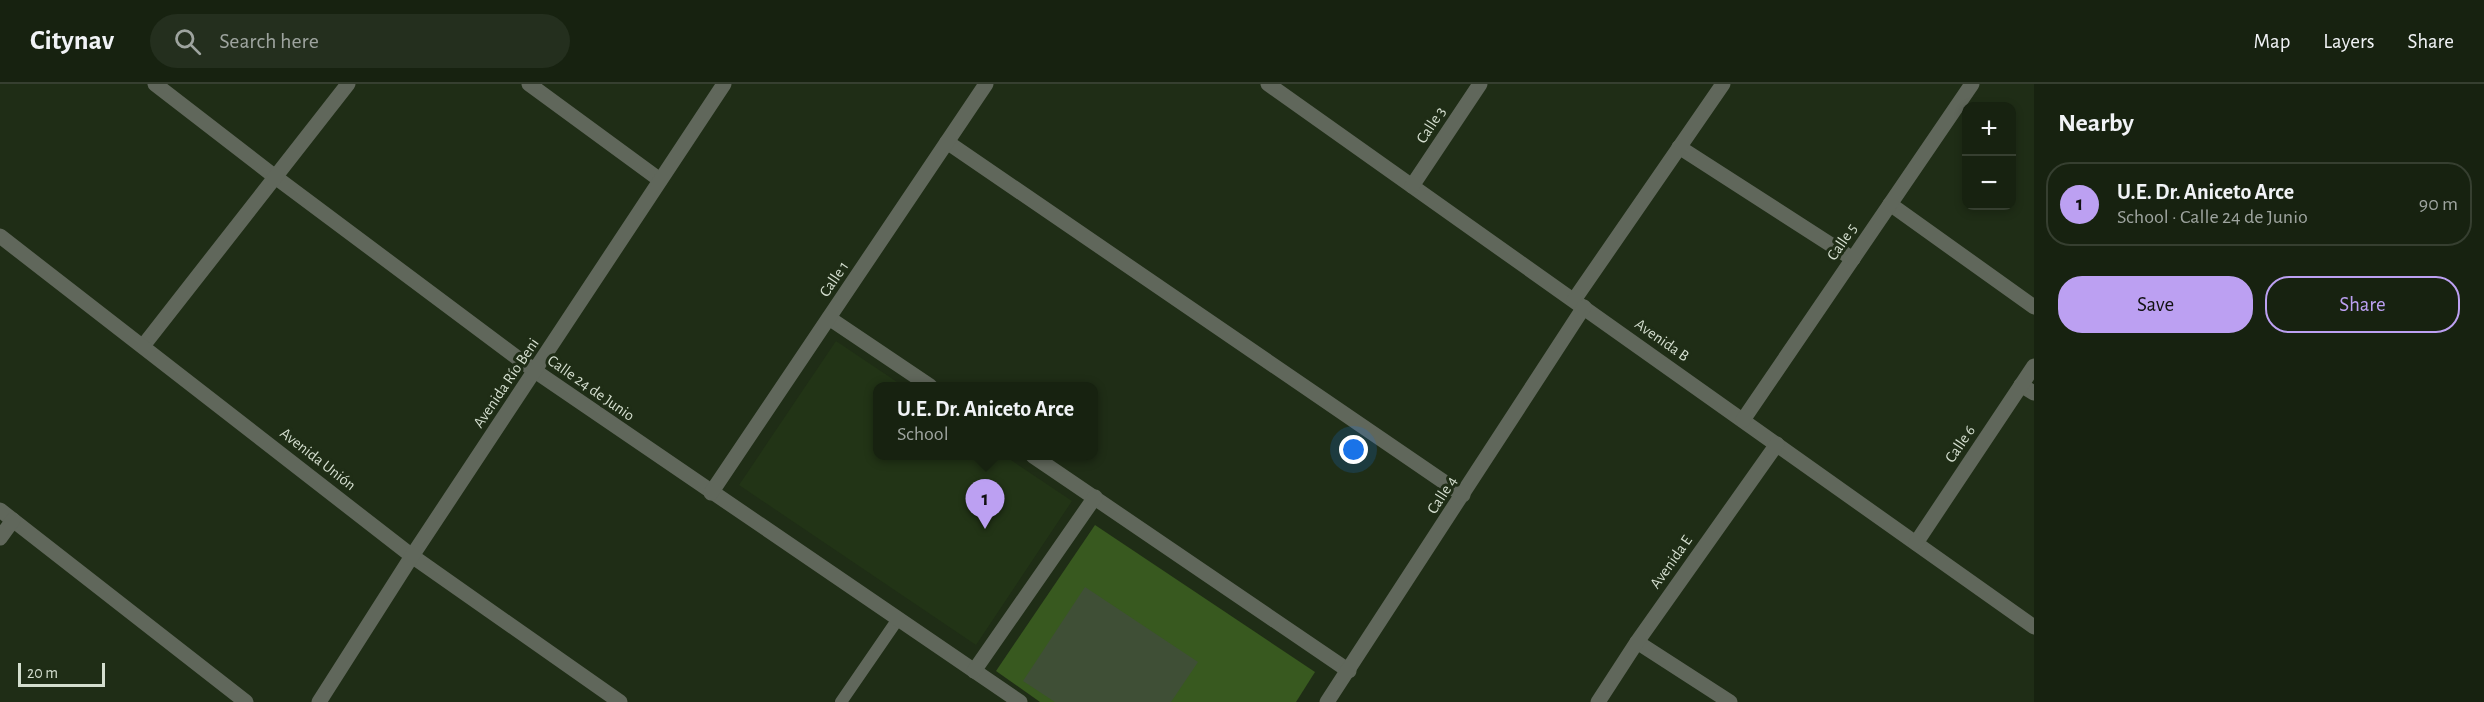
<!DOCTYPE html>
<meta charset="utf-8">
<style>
:root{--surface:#172210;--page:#242f1e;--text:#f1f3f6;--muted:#9ea49f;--line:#363f30;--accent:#bca0f2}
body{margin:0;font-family:"Alegreya Sans",sans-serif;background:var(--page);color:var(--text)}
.controls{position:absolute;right:18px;top:18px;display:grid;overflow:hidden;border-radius:12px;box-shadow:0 3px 9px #0003}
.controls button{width:54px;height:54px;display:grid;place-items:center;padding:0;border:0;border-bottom:2px solid var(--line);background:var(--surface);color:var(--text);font:30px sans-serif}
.scale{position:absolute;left:18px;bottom:15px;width:87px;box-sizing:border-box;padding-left:6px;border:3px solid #d4decf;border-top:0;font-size:16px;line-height:21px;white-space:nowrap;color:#d4decf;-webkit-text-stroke:4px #1f2d16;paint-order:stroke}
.you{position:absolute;left:1354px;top:366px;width:21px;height:21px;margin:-15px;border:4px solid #fff;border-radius:50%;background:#1a73e8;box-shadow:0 0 0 9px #1a73e833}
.badge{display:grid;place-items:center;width:39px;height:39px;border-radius:50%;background:var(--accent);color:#111;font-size:20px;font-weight:700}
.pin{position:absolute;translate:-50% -50px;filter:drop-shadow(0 2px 3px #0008)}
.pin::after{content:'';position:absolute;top:32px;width:21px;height:18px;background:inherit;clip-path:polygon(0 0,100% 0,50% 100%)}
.popup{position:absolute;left:873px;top:298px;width:225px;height:78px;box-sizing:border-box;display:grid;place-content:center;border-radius:12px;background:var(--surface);filter:drop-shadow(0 2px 4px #0005);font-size:20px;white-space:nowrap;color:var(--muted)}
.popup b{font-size:22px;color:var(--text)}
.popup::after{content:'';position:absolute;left:50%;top:100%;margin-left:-12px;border:12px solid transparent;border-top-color:var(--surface)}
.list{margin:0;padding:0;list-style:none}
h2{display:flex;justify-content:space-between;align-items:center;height:78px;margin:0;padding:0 24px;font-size:26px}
h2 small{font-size:20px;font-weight:400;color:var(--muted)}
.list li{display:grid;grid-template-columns:39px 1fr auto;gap:18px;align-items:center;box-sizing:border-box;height:84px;margin:0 12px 12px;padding:0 12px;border:2px solid var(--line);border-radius:24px}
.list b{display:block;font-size:22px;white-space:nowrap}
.list p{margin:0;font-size:20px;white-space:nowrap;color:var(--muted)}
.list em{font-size:20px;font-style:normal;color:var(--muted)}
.actions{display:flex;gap:12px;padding:18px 24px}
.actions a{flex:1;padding:14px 0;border:2px solid var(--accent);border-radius:24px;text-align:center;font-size:21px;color:var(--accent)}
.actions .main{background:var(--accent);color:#111}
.icon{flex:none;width:33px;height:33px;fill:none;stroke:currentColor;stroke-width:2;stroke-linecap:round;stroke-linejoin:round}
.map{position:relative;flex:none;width:2034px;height:618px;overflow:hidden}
header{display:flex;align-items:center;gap:36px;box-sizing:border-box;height:84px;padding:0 30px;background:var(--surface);border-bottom:2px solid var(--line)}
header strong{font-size:28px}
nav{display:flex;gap:33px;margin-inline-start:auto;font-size:21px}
.search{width:420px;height:54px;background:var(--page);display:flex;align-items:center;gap:15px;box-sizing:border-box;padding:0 21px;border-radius:33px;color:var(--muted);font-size:22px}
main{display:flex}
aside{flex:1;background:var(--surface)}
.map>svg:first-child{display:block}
.built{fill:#223416}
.green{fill:#38591f}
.building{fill:#3f4f36}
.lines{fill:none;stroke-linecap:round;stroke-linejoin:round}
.service{stroke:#60675b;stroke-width:12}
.minor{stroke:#60675b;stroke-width:15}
.tertiary{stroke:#60675b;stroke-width:15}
.labels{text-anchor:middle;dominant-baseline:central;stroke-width:6;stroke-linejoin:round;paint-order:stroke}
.street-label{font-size:16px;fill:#d4decf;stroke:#1f2d16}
</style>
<header>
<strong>Citynav</strong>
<div class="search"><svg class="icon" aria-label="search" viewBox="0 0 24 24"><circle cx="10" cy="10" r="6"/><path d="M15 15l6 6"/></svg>Search here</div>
<nav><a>Map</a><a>Layers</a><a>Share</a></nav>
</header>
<main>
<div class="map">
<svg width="2034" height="618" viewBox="0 0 2034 618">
<rect width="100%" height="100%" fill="#1f2d16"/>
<polygon class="built" points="836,257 903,302 877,302 877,372 1005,372 1072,417 976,561 739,401"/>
<polygon class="green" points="1095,441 1315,588 1296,618 1040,618 996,587"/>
<polygon class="building" points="1085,503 1198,578 1171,618 1055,618 1023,597"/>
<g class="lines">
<polyline class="service" points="841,618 898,535"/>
<g class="minor">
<polyline points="155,0 274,92 535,287 1020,618"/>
<polyline points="529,0 660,96"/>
<polyline points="1268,0 2034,543"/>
<polyline points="947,58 1463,411"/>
<polyline points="1679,63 1853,175"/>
<polyline points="1412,102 1480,0"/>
<polyline points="1890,120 2034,223"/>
<polyline points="1574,216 1723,0"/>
<polyline points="829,234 930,302"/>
<polyline points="143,262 348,0"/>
<polyline points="2021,301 2034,309"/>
<polyline points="1743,336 1972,0"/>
<polyline points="1033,372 1349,587"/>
<polyline points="711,409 986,0"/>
<polyline points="0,426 246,618"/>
<polyline points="0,454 13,436"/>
<polyline points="1916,459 2034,282"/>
<polyline points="1637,558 1730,618"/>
<polyline points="974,587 1095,413"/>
<polyline points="1327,618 1584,223"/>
<polyline points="1598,618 1637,558 1777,360"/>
</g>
<g class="tertiary">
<polyline points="0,152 412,472 620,618"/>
<polyline points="319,618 412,472 724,0"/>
</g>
</g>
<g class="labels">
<g class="street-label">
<text transform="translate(1431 41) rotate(-57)">Calle 3</text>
<text transform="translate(1842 158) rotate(-56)">Calle 5</text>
<text transform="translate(834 195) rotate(-56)">Calle 1</text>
<text transform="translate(1662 256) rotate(35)">Avenida B</text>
<text transform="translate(506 299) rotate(-56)">Avenida Río Beni</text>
<text transform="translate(591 304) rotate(35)">Calle 24 de Junio</text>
<text transform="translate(1960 360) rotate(-56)">Calle 6</text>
<text transform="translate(318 375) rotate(38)">Avenida Unión</text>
<text transform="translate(1442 411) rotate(-57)">Calle 4</text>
<text transform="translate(1671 478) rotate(-55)">Avenida E</text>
</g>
</g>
</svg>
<div class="controls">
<button>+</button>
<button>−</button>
</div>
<div class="scale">20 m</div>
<div class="you"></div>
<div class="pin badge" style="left:985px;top:445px">1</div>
<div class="popup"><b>U.E. Dr. Aniceto Arce</b>School</div>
</div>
<aside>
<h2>Nearby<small></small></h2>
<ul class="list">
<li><span class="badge">1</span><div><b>U.E. Dr. Aniceto Arce</b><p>School · Calle 24 de Junio</p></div><em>90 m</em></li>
</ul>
<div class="actions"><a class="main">Save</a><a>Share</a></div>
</aside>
</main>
